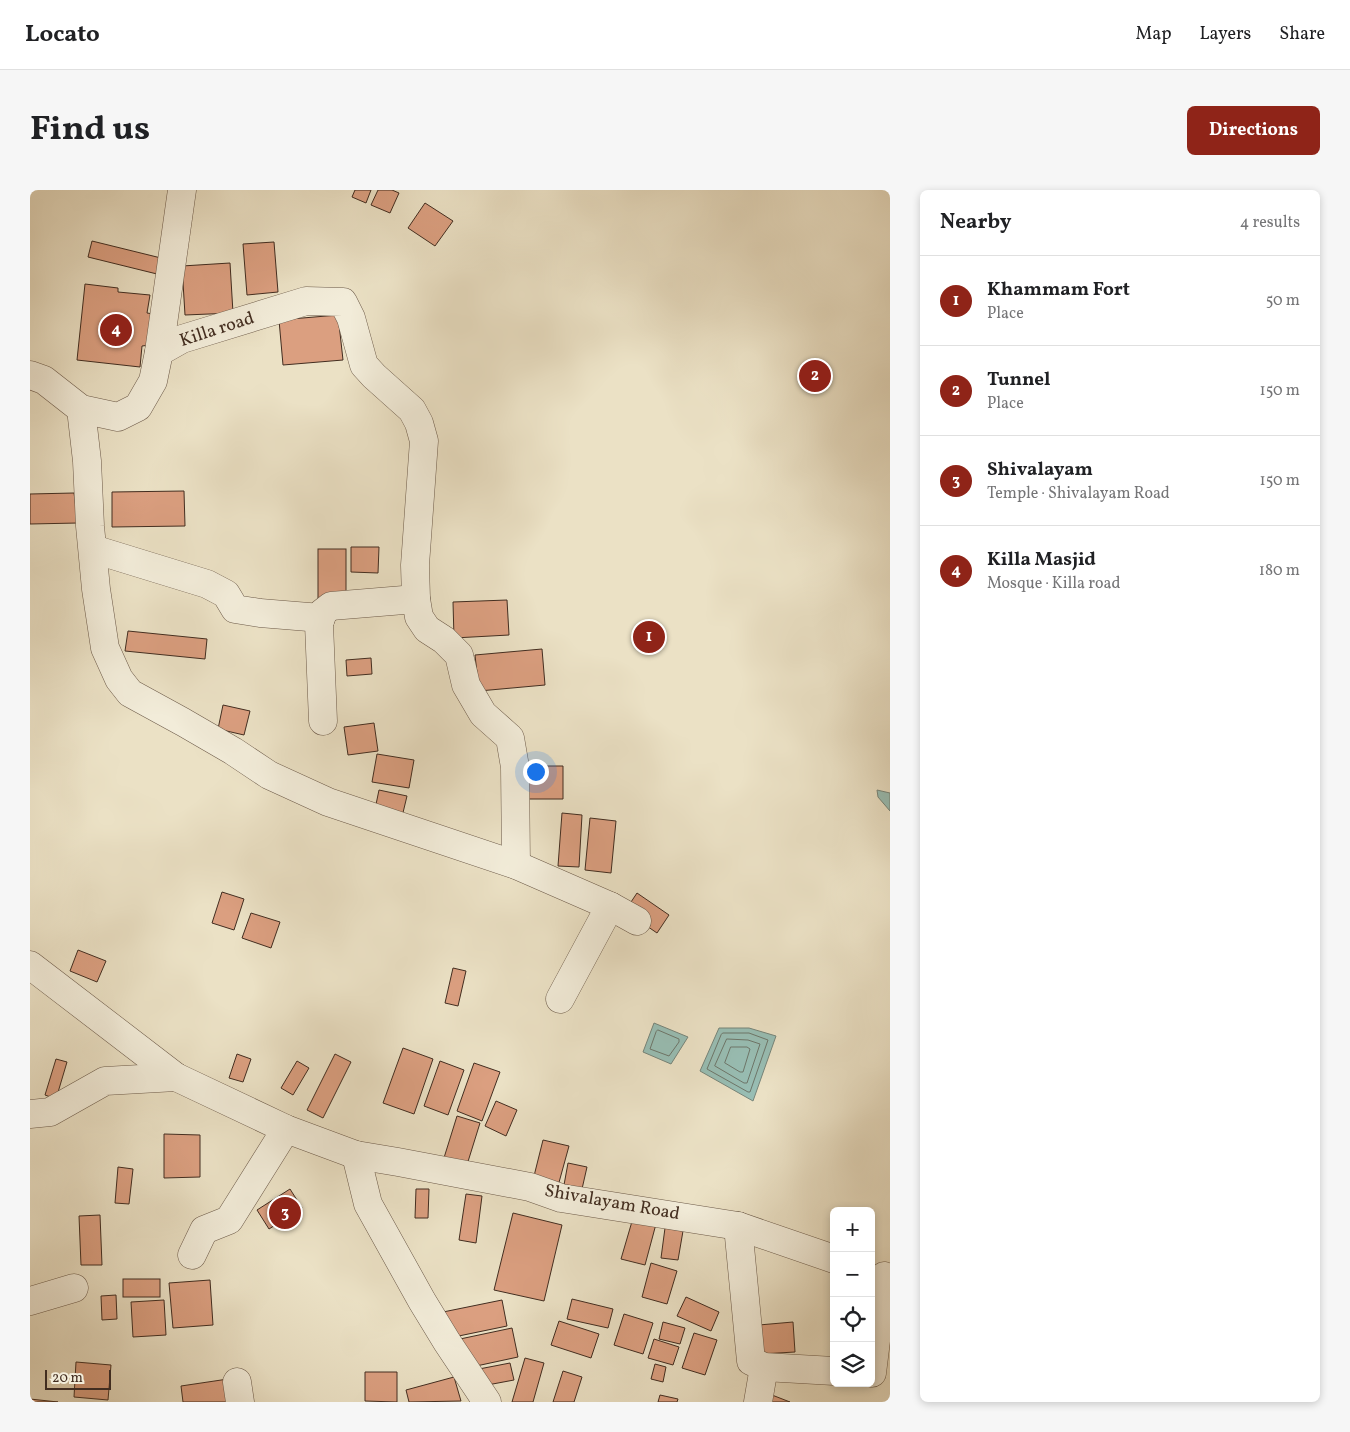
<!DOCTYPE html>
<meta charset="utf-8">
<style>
:root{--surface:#fff;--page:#f6f6f6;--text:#202124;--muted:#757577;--line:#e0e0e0;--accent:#8f2418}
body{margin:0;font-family:Vollkorn,serif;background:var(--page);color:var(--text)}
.controls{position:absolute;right:15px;bottom:15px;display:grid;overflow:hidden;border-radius:8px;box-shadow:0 2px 8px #0003}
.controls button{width:45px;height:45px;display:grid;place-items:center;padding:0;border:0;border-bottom:1px solid var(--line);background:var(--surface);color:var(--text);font:25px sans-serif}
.scale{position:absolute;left:15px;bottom:12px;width:66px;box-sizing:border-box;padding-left:5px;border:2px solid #422d20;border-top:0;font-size:14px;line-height:18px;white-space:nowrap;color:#422d20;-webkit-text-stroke:4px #f2ecd9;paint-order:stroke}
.you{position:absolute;left:505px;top:581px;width:18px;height:18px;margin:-12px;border:4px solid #fff;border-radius:50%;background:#1a73e8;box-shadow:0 0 0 8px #1a73e833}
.badge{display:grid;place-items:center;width:32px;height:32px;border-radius:50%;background:var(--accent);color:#fff;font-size:16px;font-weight:700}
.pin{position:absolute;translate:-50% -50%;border:2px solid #fff;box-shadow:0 1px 5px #0006}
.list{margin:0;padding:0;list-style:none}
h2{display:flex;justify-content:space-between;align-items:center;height:65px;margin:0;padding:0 20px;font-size:21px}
h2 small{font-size:16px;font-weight:400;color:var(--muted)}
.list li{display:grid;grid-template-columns:32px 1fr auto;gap:15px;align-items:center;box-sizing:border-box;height:90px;padding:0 20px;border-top:1px solid var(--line)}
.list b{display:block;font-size:19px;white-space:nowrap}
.list p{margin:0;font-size:16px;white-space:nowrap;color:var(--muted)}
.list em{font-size:16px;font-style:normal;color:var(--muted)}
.icon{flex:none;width:28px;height:28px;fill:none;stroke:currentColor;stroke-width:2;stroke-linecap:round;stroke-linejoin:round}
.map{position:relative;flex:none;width:860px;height:1212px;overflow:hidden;border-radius:8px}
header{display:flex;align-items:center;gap:30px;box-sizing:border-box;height:70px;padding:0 25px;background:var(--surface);border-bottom:1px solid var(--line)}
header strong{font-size:24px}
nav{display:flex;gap:28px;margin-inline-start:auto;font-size:18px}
.intro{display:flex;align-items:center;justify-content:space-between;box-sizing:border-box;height:120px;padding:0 30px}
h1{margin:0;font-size:35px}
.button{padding:12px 22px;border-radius:8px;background:var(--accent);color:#fff;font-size:18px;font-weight:700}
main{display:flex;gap:30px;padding:0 30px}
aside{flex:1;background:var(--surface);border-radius:8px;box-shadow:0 2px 8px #0003}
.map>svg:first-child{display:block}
.water{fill:#98beb4;stroke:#768479}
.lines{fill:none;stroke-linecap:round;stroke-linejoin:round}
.shore{stroke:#6d766a;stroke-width:1}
.building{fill:#db9f80;stroke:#422d20}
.minor-casing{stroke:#6c5a49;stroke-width:29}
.minor{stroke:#f2ecd9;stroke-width:28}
.labels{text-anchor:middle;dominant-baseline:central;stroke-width:4;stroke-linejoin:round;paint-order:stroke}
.street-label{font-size:18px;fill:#422d20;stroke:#f2ecd9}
</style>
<header>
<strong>Locato</strong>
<nav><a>Map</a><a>Layers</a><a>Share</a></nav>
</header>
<div class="intro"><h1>Find us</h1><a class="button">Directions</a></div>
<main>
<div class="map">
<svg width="860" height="1212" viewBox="0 0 860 1212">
<rect width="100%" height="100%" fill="#ebe1c5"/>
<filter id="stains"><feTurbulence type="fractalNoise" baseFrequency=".004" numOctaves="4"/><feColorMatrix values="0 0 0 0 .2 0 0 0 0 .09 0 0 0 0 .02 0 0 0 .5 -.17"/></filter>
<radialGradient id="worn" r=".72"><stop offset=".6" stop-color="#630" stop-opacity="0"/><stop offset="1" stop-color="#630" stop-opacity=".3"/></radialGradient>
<g class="water">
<polygon points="847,600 860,603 860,621 848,607"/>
<polygon points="624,833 658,847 641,874 613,862"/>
<polygon points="689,838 719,838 746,846 723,911 670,881"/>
</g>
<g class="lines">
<g class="shore">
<polygon points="628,840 649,849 649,852 639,866 620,859 626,842"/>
<polygon points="693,843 719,843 738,850 720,902 718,902 677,879 691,845"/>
<polygon points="697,849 718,850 730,854 717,893 714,893 685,876"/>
<polygon points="701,857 717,857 720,859 713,882 710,882 695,873"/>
</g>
</g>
<g class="building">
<polygon points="325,0 341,0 336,13 322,7"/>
<polygon points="348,0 362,0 369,3 360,23 341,15"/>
<polygon points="395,13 423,31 405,56 378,38"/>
<polygon points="62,51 131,68 127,84 58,67"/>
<polygon points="244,52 248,102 217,105 213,54"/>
<polygon points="200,73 203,123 155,125 152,76"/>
<polygon points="55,94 88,98 88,102 120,105 117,123 124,124 120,155 112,156 110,177 47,170"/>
<polygon points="308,125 313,170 253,175 249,130"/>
<polygon points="154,301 155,336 82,337 82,302"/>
<polygon points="44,303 48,333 0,334 0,304"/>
<polygon points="321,357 349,357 348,383 321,382"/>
<rect x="288" y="359" width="28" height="50"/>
<polygon points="477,410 479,445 424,448 423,412"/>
<polygon points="98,441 177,449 175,469 95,461"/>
<polygon points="512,459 515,495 449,501 445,465"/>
<polygon points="341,468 342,484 317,486 316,470"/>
<polygon points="193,515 220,521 214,545 188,539"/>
<polygon points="344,533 348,561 318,565 314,537"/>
<polygon points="347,564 384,570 379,598 342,592"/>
<polygon points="493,576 533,576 533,609 494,609"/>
<polygon points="349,600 377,606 371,631 344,624"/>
<polygon points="532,623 552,625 549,677 528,676"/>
<polygon points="560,628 586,631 581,683 555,680"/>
<polygon points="192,702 214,709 204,740 182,733"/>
<polygon points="607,703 639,725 627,743 595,721"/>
<polygon points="221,723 250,732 241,758 212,748"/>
<polygon points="48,760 76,771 67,792 40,781"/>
<polygon points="423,778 436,781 428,816 415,813"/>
<polygon points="373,858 403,869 384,924 353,913"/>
<polygon points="207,864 221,869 213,892 199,888"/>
<polygon points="305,864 321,872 293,928 277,920"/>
<polygon points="26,869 37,872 26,909 15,905"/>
<polygon points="267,871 279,878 263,905 251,898"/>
<polygon points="410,871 434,880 418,925 394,916"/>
<polygon points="444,873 470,882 452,931 427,921"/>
<polygon points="466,911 487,920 476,946 455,936"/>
<polygon points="427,926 450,933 436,978 413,971"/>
<polygon points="134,944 170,945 170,987 134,988"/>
<polygon points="513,950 539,956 528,996 503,990"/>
<polygon points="538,973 557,977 552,999 534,995"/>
<polygon points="88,977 103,979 99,1014 85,1013"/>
<polygon points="260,999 272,1018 239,1039 227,1020"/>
<polygon points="386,999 399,999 398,1028 385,1028"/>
<polygon points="436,1004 452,1006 446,1053 429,1050"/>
<polygon points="483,1023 532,1035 514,1111 464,1100"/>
<polygon points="70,1025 72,1075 51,1075 49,1026"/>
<polygon points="603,1028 626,1034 615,1075 591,1069"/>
<polygon points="635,1038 653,1041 648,1070 631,1068"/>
<polygon points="621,1073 647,1081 637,1114 612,1107"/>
<rect x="93" y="1089" width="37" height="18"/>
<polygon points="180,1090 183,1135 143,1138 139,1093"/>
<polygon points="86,1105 87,1129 72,1130 71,1106"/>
<polygon points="656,1107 689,1122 681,1141 647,1126"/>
<polygon points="542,1109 583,1119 578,1138 537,1129"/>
<polygon points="134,1110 136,1145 103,1147 101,1112"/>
<polygon points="472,1110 477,1136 419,1148 413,1122"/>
<polygon points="594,1124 623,1133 613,1164 584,1155"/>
<polygon points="529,1131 569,1144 561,1168 521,1155"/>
<polygon points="633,1132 655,1138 650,1154 629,1149"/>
<polygon points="763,1132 765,1162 731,1164 729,1135"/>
<polygon points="482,1138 488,1167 437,1178 430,1149"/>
<polygon points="664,1143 687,1150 675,1185 652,1178"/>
<polygon points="624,1149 649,1157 643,1175 618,1168"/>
<polygon points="495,1168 514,1173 503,1212 482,1212"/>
<polygon points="46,1172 81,1175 78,1210 44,1207"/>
<polygon points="480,1173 484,1190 452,1196 449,1179"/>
<polygon points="625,1174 636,1177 633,1192 621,1189"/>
<polygon points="533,1181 552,1187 544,1212 523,1212"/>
<polygon points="335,1182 367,1182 367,1212 335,1211"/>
<polygon points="424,1187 431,1211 379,1212 376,1200"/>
<polygon points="198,1189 201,1212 153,1212 151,1196"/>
<polygon points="630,1205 648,1209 647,1212 628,1212"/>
<polygon points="742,1205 760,1212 740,1212"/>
<polygon points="0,1209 28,1212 0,1212"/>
</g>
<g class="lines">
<defs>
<g id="minor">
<polyline points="129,162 152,0"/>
<polyline points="0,185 14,190 51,219 88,227 108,217 123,191 129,162 152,149 276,111 313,112 321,128 334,175 344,186 382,220 389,233 394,251 385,375 386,409 389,427 397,439 414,450 429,465 436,495 453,524 480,548 485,577 486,675"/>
<polyline points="51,219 57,271 60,336 66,399 75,458 89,489 100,503 153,532 203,561 239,585 298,612 486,675 580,716 607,731"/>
<polyline points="63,359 177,394 196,404 205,419 230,423 291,428"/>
<polyline points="293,531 289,434 292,423 301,416 386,409"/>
<polyline points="0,775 146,887 256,939 326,965 368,972 500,997 531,1008 708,1036 804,1069"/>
<polyline points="530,809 580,716"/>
<polyline points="0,924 20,922 75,891 146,887"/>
<polyline points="326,965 338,1014 392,1111 417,1152 457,1212"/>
<polyline points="708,1036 721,1171 734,1177 804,1181"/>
<polyline points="162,1065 174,1040 199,1030 256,939"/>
<polyline points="0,1111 44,1098"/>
<polyline points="842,1183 854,1086"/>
<polyline points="207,1192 210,1212"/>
<polyline points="728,1212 734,1177"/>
</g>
</defs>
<use href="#minor" class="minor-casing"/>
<use href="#minor" class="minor"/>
</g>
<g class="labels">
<g class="street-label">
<text transform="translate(187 140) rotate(-18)">Killa road</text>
<text transform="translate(582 1013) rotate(10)">Shivalayam Road</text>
</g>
</g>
<rect width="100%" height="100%" filter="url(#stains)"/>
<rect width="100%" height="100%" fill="url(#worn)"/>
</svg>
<div class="controls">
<button>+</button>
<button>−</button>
<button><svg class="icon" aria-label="locate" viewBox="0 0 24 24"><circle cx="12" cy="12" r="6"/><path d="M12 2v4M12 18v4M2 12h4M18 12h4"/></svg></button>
<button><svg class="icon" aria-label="layers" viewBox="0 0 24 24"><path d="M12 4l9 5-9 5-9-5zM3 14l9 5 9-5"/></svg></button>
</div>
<div class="scale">20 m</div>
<div class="you"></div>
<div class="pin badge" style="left:619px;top:447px">1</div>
<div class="pin badge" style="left:785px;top:186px">2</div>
<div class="pin badge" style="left:255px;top:1023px">3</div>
<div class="pin badge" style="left:86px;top:140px">4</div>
</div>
<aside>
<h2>Nearby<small>4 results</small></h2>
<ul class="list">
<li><span class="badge">1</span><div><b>Khammam Fort</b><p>Place</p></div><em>50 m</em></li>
<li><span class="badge">2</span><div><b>Tunnel</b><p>Place</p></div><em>150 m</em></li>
<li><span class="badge">3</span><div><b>Shivalayam</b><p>Temple · Shivalayam Road</p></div><em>150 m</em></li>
<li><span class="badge">4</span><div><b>Killa Masjid</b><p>Mosque · Killa road</p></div><em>180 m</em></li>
</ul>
</aside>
</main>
